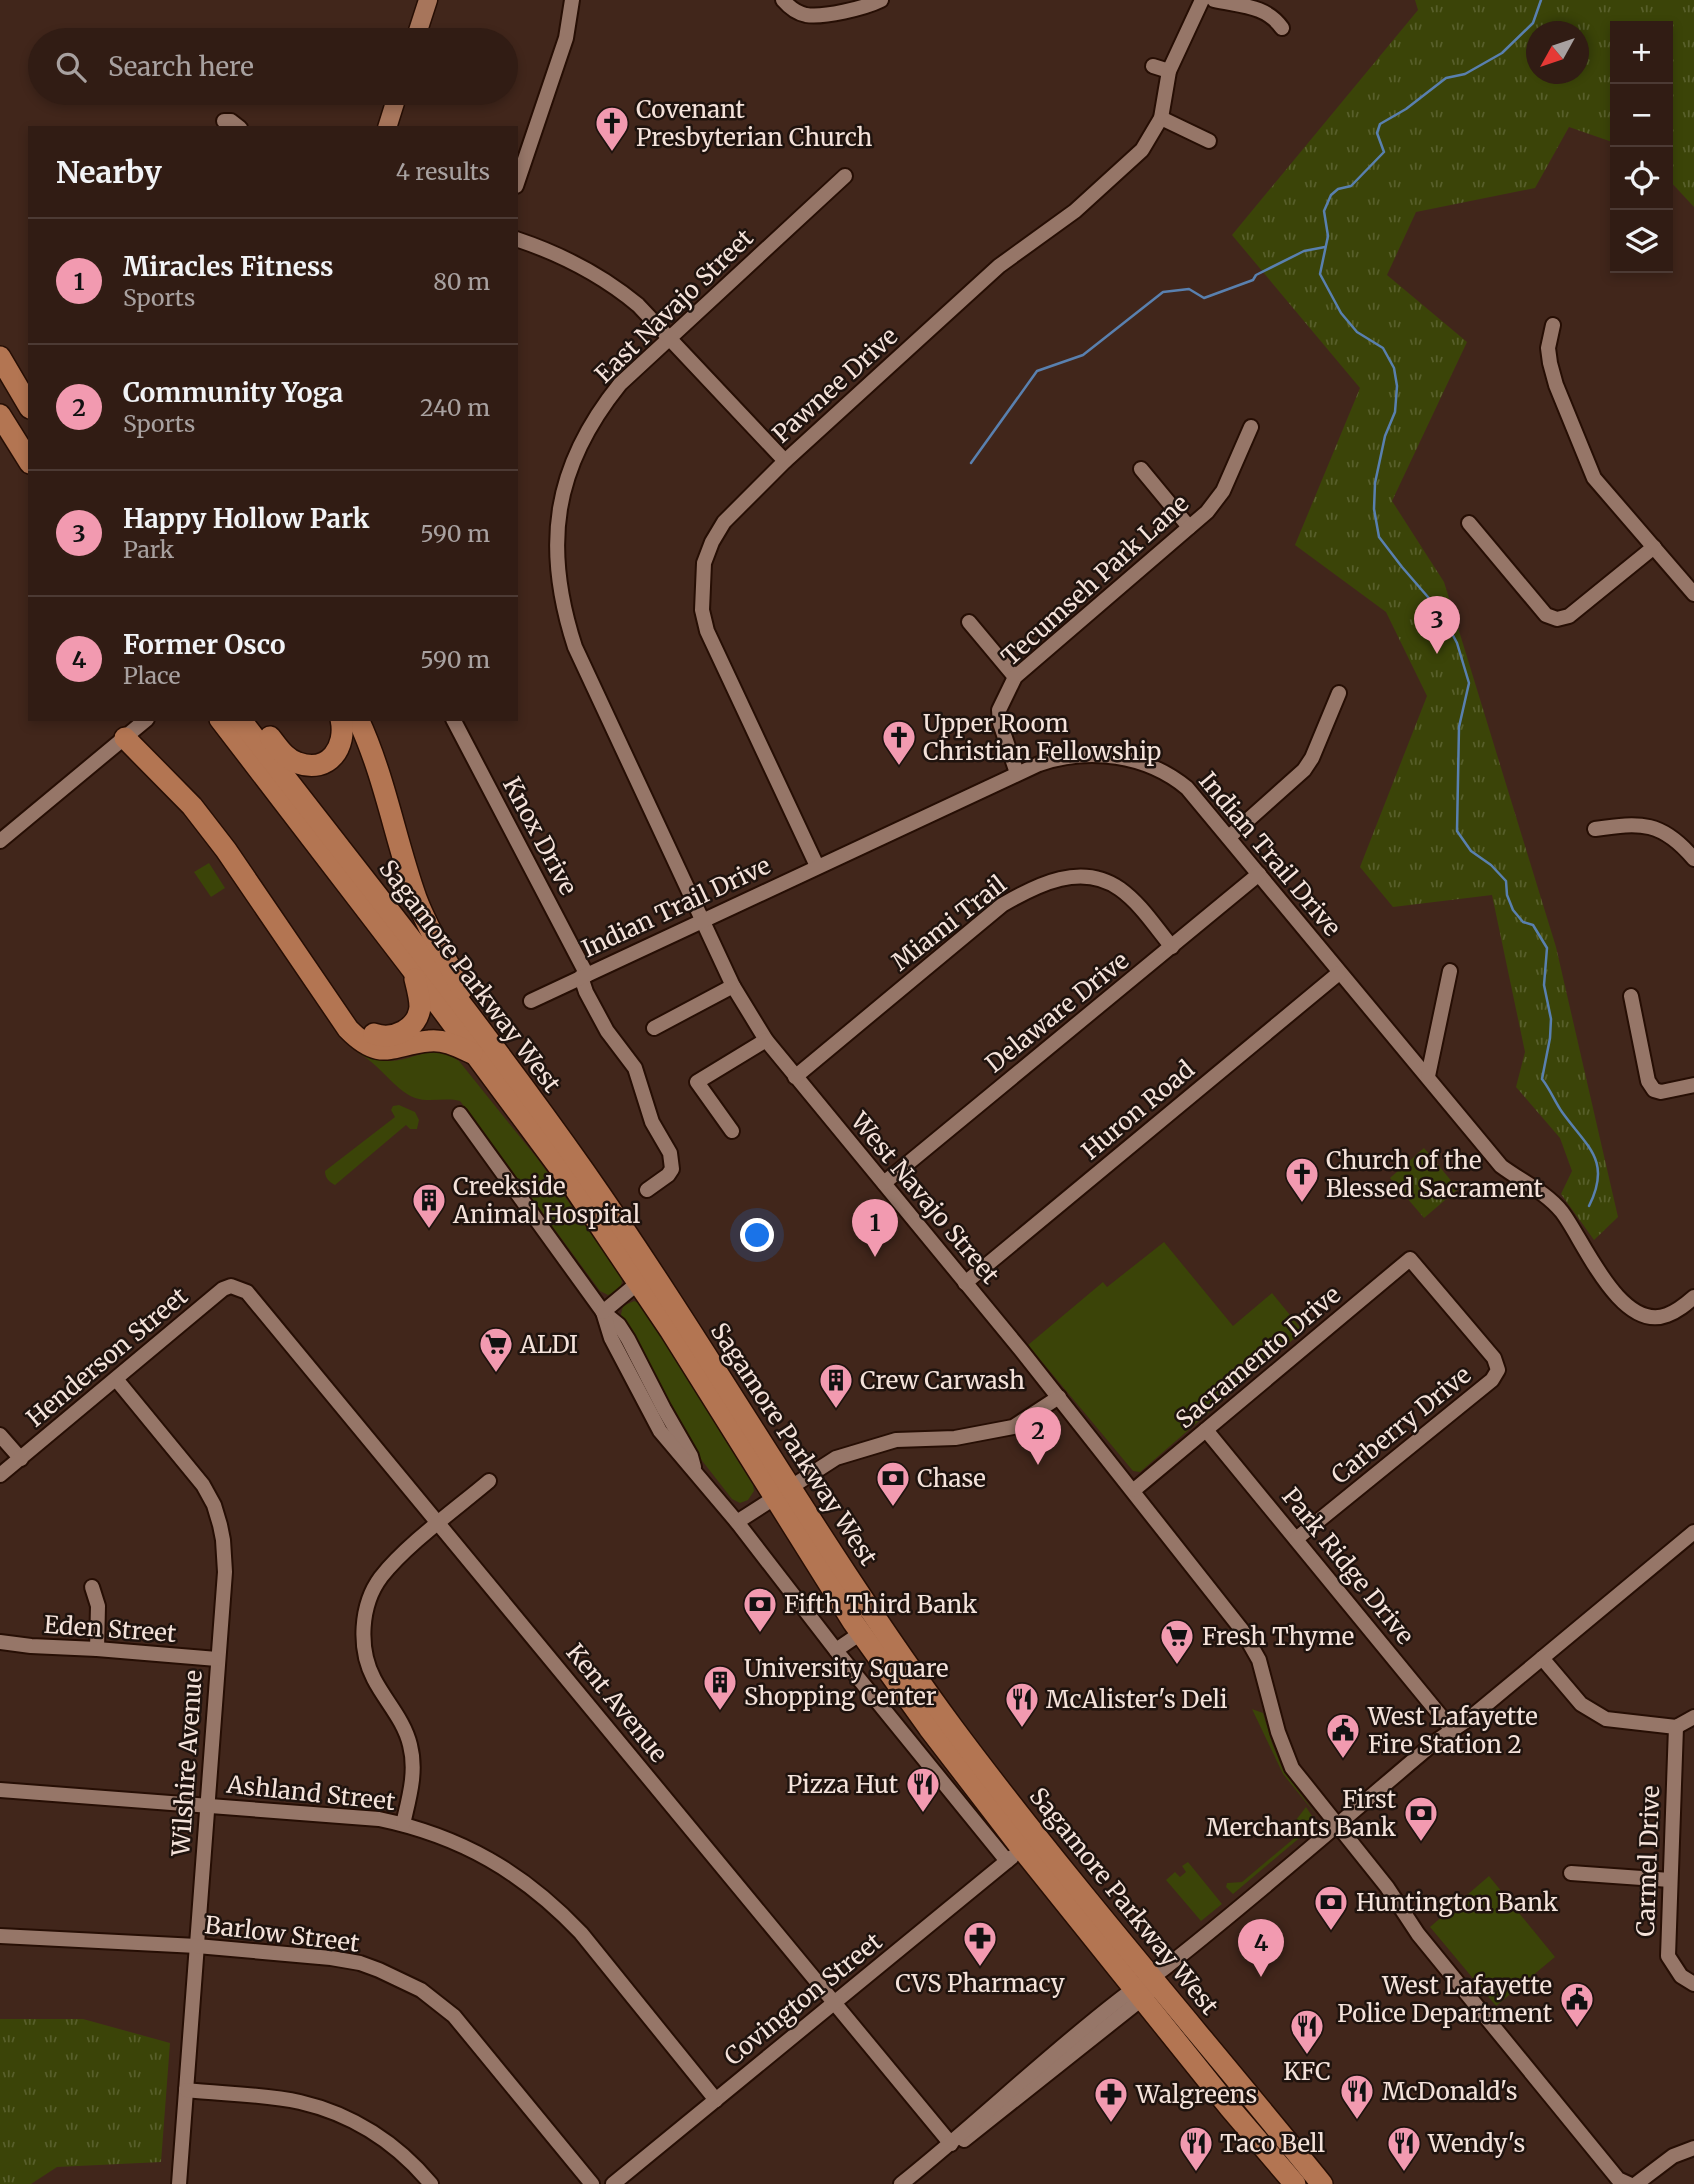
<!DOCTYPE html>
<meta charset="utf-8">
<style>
:root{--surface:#311c14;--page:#39251d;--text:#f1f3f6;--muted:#a8a1a0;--line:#4c3a34;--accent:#f29ab0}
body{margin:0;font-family:Merriweather,serif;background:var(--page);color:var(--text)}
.controls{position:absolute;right:21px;top:21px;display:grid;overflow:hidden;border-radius:0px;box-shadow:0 4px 10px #0003}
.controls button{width:63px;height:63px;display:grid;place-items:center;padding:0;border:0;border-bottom:2px solid var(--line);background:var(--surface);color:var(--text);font:35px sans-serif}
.compass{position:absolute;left:1526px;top:21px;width:63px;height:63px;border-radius:50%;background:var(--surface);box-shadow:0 4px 10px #0003;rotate:230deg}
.you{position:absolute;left:758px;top:1236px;width:24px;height:24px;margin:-18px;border:5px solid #fff;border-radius:50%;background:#1a73e8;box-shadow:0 0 0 10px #1a73e833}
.badge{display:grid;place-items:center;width:46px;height:46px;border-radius:50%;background:var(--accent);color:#111;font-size:23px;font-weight:700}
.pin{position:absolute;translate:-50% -58px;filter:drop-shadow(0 2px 4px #0008)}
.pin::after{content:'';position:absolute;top:37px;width:24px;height:21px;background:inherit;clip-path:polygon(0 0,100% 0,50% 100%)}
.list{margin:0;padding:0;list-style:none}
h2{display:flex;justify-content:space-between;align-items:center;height:91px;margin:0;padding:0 28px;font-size:30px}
h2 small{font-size:23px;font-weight:400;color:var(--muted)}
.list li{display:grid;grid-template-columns:46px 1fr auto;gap:21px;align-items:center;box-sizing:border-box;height:126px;padding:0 28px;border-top:2px solid var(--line)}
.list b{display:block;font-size:26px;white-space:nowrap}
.list p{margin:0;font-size:23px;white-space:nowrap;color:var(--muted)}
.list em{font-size:23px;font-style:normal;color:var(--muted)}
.icon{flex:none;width:38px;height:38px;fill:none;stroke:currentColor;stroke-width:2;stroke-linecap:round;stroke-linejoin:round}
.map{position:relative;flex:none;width:1694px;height:2184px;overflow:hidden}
.search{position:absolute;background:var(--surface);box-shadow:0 4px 10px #0003;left:28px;top:28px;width:490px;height:77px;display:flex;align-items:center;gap:18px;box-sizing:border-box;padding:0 24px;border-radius:38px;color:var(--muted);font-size:26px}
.panel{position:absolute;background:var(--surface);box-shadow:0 4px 10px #0003;left:28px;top:126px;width:490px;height:595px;border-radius:0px}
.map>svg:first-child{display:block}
.grass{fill:#3b4408}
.park{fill:url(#park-tufts);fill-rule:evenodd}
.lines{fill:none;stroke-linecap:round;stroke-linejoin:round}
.stream{stroke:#5980af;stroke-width:2.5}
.minor-casing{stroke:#260e04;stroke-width:18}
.major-casing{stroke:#260e04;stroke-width:21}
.highway-casing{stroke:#260e04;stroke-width:24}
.minor{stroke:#967668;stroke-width:14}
.major{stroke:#a7755b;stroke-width:18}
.highway{stroke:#b37552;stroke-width:21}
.labels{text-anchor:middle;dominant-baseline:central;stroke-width:5;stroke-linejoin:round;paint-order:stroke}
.poi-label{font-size:24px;fill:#f4e2da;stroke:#1f130e;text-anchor:start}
.street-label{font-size:24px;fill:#f4e2da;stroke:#1f130e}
</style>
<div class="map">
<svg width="1694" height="2184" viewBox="0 0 1694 2184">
<defs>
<pattern id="park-tufts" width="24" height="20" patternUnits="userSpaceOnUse" patternTransform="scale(1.75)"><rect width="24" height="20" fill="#3b4408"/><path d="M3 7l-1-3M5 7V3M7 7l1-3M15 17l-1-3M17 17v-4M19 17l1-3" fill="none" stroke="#585f2b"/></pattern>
</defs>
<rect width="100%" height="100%" fill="#41261b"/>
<g class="grass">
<polygon points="209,863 225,888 211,897 194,872"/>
<path d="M358,1050c10,5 20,11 31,11 29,-1 42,-20 70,0l78,97 84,117 1,7 -3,9 -11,4 -8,-4 -140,-190c-15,-4 -30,2 -45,-3 -22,-9 -35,-34 -57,-45z"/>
<path d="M399,1105l16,7 4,8 -2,9h-7l-4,-4 -71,60c-6,-3 -10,-7 -10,-14l70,-54 -4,-7 2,-4z"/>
<polygon points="1164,1242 1233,1326 1272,1293 1303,1331 1140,1472 1133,1471 1028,1345 1103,1282 1107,1287"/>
<polygon points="634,1301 641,1304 753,1485 754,1491 748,1500 740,1503 732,1499 689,1444 620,1318 623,1306"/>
<polygon points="1252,1709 1263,1713 1272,1743 1283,1770 1317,1816 1283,1774"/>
<polygon points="1306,1807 1314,1819 1310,1829 1233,1894 1226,1887 1227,1883 1242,1882 1304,1830 1305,1826 1296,1825 1296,1820"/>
<polygon points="1188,1862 1222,1904 1201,1921 1166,1880 1175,1872 1180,1877 1186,1872 1182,1866"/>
<polygon points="1489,1876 1555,1957 1496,2006 1430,1927"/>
</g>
<g class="park">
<path d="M1415,0h279v207l-26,-28v-153h-53v117l-46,-16 -34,61 -119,24 -29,63 80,67 -75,159 52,81 112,365 62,270 -24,23 -33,-46 11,-23 -12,-33 -44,-51 9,-35 -33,-157 -99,12 -33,-40 67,-171 -41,-84 -91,-67 65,-157 -128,-153 186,-225zM1536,32h42v42h-42z"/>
<polygon points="1424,1148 1458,1189 1424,1218 1390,1178"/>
<polygon points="0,2019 83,2019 170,2043 161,2162 57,2167 31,2184 0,2184"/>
</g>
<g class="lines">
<g class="stream">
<path d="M1541,0l-8,23 -31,30 -37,21 -19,4 -40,31 -26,15 -3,9 7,19 -33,34 -13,3 -7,6 -7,16 4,25 -8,38 21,39 16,19 26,16 11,20 3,18 -2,26 -10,24 -10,47 -1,26 5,28 23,30 38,44 17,32 12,40 -10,44 -2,104 14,20 20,14 15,16 1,14 6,15 10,12 10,3 14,23 -3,37 7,34 -1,19 -8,41c8,10 13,23 20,33 25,35 50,48 27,94"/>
<polyline points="971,463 1037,371 1083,355 1163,292 1189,289 1204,298 1253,280 1256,275 1304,251 1325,247"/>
</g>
<defs>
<g id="minor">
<path d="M783,0c6,7 13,13 23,15 17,3 59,-7 75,-15"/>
<path d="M1214,0c26,6 52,5 68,28"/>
<polyline points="1153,66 1169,71"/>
<polyline points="1161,118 1209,141"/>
<polyline points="224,121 231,121 240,128"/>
<path d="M845,176l-225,208c-67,83 -78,162 -45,263l158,339 33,54 255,310 221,280 17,30 19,72 14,36 95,119 31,47 200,245 11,5"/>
<polyline points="516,186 566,38 572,0"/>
<path d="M516,239c45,15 86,36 122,66l147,156"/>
<polyline points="1553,325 1548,348 1550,363 1556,385 1594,478 1694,594"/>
<polyline points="1141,469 1189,527"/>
<polyline points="1469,523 1546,615 1557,619 1569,616 1654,547"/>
<polyline points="969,622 1015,677"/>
<polyline points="453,719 587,975"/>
<polyline points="1017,773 1000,723 999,710 1015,677 1207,512 1223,491 1251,427"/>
<path d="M1595,829c46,-7 67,-8 99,30"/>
<polyline points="1229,837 1304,770 1312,758 1339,693"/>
<polyline points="0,841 147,719"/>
<polyline points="817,866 707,631 702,610 704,563 712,542 724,522 785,461 999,266 1075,211 1142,150 1161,118 1169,71 1202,0"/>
<polyline points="581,977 586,992 607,1031 635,1068 652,1122 670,1153 672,1169 668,1175 647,1190"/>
<polyline points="1631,996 1648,1081 1654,1090 1661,1092 1694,1085"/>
<path d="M531,1001l508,-237c50,-17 107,-10 148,24l314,378c20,15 45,26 61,46 21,27 58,121 105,103 11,-4 19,-11 27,-18"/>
<polyline points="654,1028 733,986"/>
<polyline points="1428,1076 1450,971"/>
<path d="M795,1077l207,-172c36,-21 80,-43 118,-16 21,15 36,39 52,58"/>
<polyline points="460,1114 603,1312 619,1325 628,1339 664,1409 691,1456 694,1467"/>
<polyline points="732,1131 697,1082 766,1040"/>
<polyline points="884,1183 1259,874"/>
<polyline points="965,1283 1339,973"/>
<polyline points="603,1312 611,1338 660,1431 737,1522 842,1658 1007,1861"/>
<polyline points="603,1312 639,1282"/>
<polyline points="116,1379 203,1485 214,1505 220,1525 223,1540 225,1572 179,2184"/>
<polyline points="1206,1430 1453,1731"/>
<polyline points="0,1435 21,1459"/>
<polyline points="0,1475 223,1289 231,1286 247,1292 951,2144"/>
<polyline points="1134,1490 1410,1259 1494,1358 1498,1370 1492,1380 1296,1539"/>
<polyline points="737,1522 836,1458 896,1440 955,1438 1013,1427 1059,1397"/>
<polyline points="92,1587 98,1606 97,1649"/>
<polyline points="0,1642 31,1646 97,1649 217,1659"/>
<polyline points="836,1650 861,1633"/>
<polyline points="1542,1658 1581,1704 1606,1719 1676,1727 1694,1717"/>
<polyline points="1676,1727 1668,1956 1681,1976 1694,1984"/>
<path d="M0,1790l379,29c82,17 144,53 202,114l135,167"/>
<path d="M403,1824c6,-26 14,-52 7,-79 -6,-25 -24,-43 -36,-66 -16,-30 -14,-74 7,-102 26,-33 75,-68 108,-96"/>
<polyline points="1571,1873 1670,1880"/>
<polyline points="0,1936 197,1946 331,1958 360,1963 379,1970 421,1990 454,2016 592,2184"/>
<path d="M186,2090c36,4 78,4 114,12 52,12 97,41 131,82"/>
<polyline points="964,2140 1148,1994"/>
<polyline points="613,2184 1012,1857"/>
<path d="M901,2184c74,-59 143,-126 218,-184 17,-13 36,-23 52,-37 90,-71 176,-147 264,-221l35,-24 224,-186"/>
<polyline points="1636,2184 1673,2156 1694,2148"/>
</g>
<g id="major">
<polyline points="415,40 428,0"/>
<polyline points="387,128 398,93"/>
</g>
<g id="highway">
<polyline points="0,357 30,408"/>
<polyline points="0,415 30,463"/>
<polyline points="220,719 415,973 573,1186 670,1330 853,1622 929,1728 1022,1849 1230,2108 1295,2184"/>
<path d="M240,719c115,150 235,297 344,452 128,183 237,378 369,557 117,157 246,304 369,456"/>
<path d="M358,719c27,58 37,120 58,179 12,32 30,61 46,91"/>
<path d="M270,737c8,10 15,22 28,26 31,11 49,-16 43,-44"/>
<path d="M125,738l67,68 34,44 122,179c33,34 44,15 81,12 15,-2 30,6 43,12"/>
<path d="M374,1034c19,7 44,-5 46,-27 0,-9 -3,-20 -5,-28"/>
</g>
</defs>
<use href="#minor" class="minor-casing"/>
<use href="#major" class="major-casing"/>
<use href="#highway" class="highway-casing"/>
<use href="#minor" class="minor"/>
<use href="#major" class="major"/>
<use href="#highway" class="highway"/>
</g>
<defs>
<symbol id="church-pin" viewBox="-11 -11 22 30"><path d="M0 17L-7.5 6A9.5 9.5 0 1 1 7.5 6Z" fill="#f29ab0" stroke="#1f130e"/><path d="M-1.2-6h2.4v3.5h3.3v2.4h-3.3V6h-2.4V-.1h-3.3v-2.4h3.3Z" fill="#111"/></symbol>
<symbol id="building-pin" viewBox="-11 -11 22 30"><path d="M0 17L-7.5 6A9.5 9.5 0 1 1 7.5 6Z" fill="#f29ab0" stroke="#1f130e"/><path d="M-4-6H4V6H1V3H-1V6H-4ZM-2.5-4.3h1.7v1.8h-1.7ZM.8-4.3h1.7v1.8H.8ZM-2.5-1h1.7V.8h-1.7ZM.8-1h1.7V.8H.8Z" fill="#111"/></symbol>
<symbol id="supermarket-pin" viewBox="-11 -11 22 30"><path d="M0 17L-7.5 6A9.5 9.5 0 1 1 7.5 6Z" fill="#f29ab0" stroke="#1f130e"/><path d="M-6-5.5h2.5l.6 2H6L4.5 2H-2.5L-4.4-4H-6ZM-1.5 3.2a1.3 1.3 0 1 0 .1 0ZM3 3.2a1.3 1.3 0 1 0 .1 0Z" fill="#111"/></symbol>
<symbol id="bank-pin" viewBox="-11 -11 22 30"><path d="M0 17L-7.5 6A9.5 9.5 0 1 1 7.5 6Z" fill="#f29ab0" stroke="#1f130e"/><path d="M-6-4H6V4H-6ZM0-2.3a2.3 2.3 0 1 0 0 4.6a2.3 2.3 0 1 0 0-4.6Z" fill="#111"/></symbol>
<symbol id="restaurant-pin" viewBox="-11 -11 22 30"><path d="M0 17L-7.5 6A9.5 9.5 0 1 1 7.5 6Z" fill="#f29ab0" stroke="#1f130e"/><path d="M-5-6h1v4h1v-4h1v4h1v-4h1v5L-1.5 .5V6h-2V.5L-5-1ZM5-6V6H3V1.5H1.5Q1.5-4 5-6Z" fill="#111"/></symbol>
<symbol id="civic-pin" viewBox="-11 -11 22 30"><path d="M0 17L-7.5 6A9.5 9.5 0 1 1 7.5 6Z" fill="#f29ab0" stroke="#1f130e"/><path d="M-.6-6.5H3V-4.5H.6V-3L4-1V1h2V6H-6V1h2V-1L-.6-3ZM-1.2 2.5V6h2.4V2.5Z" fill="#111"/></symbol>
<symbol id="pharmacy-pin" viewBox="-11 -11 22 30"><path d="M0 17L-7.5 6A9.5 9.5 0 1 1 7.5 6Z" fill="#f29ab0" stroke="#1f130e"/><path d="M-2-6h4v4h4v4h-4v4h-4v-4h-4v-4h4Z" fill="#111"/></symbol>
</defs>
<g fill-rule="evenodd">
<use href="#church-pin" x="593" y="104" width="38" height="52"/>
<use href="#church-pin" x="880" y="718" width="38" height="52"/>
<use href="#church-pin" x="1283" y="1155" width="38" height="52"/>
<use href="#building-pin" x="410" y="1181" width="38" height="52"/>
<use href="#supermarket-pin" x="477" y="1325" width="38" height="52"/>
<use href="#building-pin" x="817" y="1361" width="38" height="52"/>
<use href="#bank-pin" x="874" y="1459" width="38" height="52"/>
<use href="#bank-pin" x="741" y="1585" width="38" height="52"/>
<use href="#supermarket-pin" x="1158" y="1617" width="38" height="52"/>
<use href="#building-pin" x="701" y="1663" width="38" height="52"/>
<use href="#restaurant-pin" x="1003" y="1680" width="38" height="52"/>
<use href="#civic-pin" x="1324" y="1711" width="38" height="52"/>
<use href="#restaurant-pin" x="904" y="1765" width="38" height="52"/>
<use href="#bank-pin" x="1402" y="1794" width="38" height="52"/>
<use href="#bank-pin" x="1312" y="1883" width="38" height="52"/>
<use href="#pharmacy-pin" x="961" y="1919" width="38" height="52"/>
<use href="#civic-pin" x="1558" y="1980" width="38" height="52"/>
<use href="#restaurant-pin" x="1288" y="2007" width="38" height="52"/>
<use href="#restaurant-pin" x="1338" y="2072" width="38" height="52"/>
<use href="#pharmacy-pin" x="1092" y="2075" width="38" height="52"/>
<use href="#restaurant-pin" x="1177" y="2124" width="38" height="52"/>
<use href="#restaurant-pin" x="1385" y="2124" width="38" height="52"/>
</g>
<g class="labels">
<g class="poi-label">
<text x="636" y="109">Covenant<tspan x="636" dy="28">Presbyterian Church</tspan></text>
<text x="923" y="723">Upper Room<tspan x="923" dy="28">Christian Fellowship</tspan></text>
<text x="1326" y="1160">Church of the<tspan x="1326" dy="28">Blessed Sacrament</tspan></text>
<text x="453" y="1186">Creekside<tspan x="453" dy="28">Animal Hospital</tspan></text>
<text x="520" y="1344">ALDI</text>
<text x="860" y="1380">Crew Carwash</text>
<text x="917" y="1478">Chase</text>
<text x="784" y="1604">Fifth Third Bank</text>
<text x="1202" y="1636">Fresh Thyme</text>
<text x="744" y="1668">University Square<tspan x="744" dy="28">Shopping Center</tspan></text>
<text x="1046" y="1699">McAlister's Deli</text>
<text x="1368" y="1716">West Lafayette<tspan x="1368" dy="28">Fire Station 2</tspan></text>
<text x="898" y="1784" text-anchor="end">Pizza Hut</text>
<text x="1396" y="1799" text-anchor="end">First<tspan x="1396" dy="28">Merchants Bank</tspan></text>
<text x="1356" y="1902">Huntington Bank</text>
<text x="980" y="1983" text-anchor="middle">CVS Pharmacy</text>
<text x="1552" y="1985" text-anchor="end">West Lafayette<tspan x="1552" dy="28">Police Department</tspan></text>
<text x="1307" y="2071" text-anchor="middle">KFC</text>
<text x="1382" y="2091">McDonald's</text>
<text x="1136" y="2094">Walgreens</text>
<text x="1220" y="2143">Taco Bell</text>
<text x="1428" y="2143">Wendy's</text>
</g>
<g class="street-label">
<text transform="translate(674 306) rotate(-44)">East Navajo Street</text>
<text transform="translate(835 385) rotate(-42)">Pawnee Drive</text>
<text transform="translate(1095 580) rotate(-42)">Tecumseh Park Lane</text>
<text transform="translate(540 836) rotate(62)">Knox Drive</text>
<text transform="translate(1270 854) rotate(50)">Indian Trail Drive</text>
<text transform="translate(676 907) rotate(-25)">Indian Trail Drive</text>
<text transform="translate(949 923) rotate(-38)">Miami Trail</text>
<text transform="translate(470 976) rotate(53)">Sagamore Parkway West</text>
<text transform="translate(1057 1012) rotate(-39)">Delaware Drive</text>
<text transform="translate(1138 1110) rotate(-40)">Huron Road</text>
<text transform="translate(925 1198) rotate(50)">West Navajo Street</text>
<text transform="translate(107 1357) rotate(-40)">Henderson Street</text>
<text transform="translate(1258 1357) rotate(-40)">Sacramento Drive</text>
<text transform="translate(1401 1425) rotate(-39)">Carberry Drive</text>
<text transform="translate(794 1444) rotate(57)">Sagamore Parkway West</text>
<text transform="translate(1348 1566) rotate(51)">Park Ridge Drive</text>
<text transform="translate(110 1629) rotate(4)">Eden Street</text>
<text transform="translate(617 1703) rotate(51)">Kent Avenue</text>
<text transform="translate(187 1763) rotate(-86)">Wilshire Avenue</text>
<text transform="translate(311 1793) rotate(6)">Ashland Street</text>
<text transform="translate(1648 1861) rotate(-88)">Carmel Drive</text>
<text transform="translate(1124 1901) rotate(51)">Sagamore Parkway West</text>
<text transform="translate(282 1934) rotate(7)">Barlow Street</text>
<text transform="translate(803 1999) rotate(-39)">Covington Street</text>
</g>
</g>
</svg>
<div class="controls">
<button>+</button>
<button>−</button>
<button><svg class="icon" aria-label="locate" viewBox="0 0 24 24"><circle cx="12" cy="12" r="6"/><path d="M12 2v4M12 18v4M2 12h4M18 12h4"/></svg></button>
<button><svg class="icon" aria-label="layers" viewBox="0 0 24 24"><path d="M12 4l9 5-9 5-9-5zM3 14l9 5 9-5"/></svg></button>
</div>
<svg class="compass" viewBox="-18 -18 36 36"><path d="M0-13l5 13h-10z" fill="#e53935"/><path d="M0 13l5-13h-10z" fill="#a8a1a0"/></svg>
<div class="you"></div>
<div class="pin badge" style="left:875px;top:1257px">1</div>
<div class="pin badge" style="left:1038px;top:1465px">2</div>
<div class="pin badge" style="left:1437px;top:654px">3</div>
<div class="pin badge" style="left:1261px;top:1977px">4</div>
<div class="search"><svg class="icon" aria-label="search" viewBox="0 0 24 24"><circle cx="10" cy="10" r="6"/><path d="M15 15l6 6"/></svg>Search here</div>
<section class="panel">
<h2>Nearby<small>4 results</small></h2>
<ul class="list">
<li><span class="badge">1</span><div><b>Miracles Fitness</b><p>Sports</p></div><em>80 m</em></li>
<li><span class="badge">2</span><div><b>Community Yoga</b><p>Sports</p></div><em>240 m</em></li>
<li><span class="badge">3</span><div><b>Happy Hollow Park</b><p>Park</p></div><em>590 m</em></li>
<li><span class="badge">4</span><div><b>Former Osco</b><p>Place</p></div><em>590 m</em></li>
</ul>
</section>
</div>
